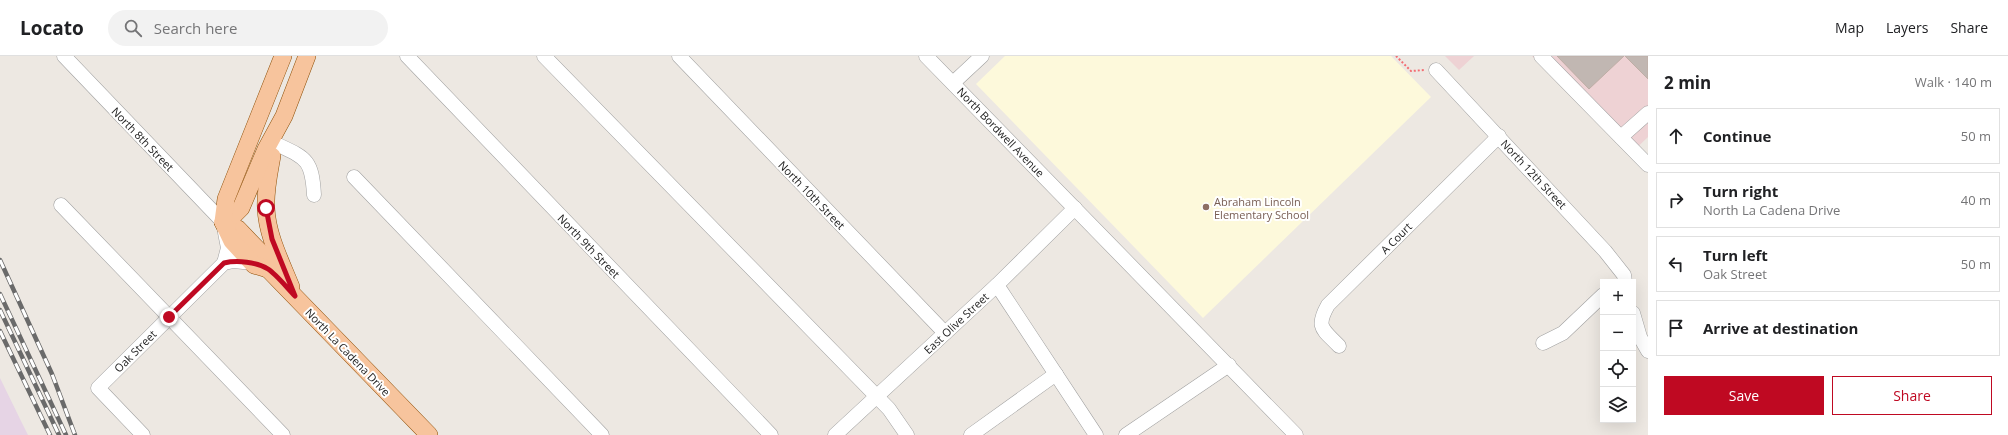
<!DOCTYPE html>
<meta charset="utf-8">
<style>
:root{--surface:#fff;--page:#f2f2f2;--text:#202124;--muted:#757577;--line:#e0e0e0;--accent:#bf0922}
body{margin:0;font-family:"Open Sans",sans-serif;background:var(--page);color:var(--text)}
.controls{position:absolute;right:12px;bottom:12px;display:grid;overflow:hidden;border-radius:0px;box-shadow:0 4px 16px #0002}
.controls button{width:36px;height:36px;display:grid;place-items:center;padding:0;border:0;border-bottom:1px solid var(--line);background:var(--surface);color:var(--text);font:20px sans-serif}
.stop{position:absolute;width:12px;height:12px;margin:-9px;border:3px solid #bf0922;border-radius:50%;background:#fff}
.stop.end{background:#bf0922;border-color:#fff;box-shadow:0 1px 4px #0008}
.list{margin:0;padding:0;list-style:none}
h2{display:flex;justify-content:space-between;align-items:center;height:52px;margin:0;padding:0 16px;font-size:17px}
h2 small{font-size:13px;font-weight:400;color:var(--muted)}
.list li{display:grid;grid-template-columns:26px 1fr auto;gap:12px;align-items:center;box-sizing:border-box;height:56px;margin:0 8px 8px;padding:0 8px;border:1px solid var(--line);border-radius:0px}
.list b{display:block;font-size:15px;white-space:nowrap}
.list p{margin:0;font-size:13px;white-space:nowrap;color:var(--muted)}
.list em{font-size:13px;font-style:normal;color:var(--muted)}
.actions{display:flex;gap:8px;padding:12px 16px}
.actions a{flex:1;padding:9px 0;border:1px solid var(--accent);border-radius:0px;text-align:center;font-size:14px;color:var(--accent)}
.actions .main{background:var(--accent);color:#fff}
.icon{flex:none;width:22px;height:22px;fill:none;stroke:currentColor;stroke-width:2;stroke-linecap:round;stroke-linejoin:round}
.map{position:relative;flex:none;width:1648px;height:379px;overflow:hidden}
header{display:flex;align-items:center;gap:24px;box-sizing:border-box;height:56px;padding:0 20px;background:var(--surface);border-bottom:1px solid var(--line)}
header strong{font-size:19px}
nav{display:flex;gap:22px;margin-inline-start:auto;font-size:14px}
.search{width:280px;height:36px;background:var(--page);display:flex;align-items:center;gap:10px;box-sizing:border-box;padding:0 14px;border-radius:22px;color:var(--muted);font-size:15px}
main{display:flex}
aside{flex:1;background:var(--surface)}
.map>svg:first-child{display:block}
.commercial{fill:#eed2d4}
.industrial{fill:#e6d4e5}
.education{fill:#fdf9db}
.building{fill:#c1b7b2;stroke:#beada5}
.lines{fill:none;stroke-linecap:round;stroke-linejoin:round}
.minor-casing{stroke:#a0a0a0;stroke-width:15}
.major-casing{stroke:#8e4f07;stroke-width:18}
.path{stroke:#f36d72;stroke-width:2;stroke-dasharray:2 2;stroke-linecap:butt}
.minor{stroke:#fff;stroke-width:14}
.major{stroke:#f7c49d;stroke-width:17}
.rail-casing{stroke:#6a6a6a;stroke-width:4.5}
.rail{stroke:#fff;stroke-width:3;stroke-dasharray:9;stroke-linecap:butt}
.route{stroke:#bf0922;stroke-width:5}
.education-dot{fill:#8d6e63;stroke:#fff;stroke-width:1.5}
.labels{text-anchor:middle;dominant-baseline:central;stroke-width:4;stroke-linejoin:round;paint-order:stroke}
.street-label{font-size:11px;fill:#1c1c1c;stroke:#fff}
.education-label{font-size:11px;fill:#785e54;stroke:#fff;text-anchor:start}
</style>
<header>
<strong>Locato</strong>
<div class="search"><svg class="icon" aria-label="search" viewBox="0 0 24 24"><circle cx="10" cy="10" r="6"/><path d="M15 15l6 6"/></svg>Search here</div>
<nav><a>Map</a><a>Layers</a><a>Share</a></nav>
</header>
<main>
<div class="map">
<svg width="1648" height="379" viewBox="0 0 1648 379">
<rect width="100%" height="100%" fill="#ede8e2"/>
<g class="commercial">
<polygon points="1445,0 1474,0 1459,14"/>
<polygon points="1532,0 1648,0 1648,81 1629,99"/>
</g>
<polygon class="industrial" points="0,322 20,363 28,379 0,379"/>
<polygon class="education" points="1005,0 1391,0 1431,41 1203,262 976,28"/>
<g class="building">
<polygon points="1557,0 1624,0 1589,33"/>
<polygon points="1625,0 1648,0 1648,23"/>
</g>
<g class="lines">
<defs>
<g id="minor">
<polyline points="64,0 223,166 228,192 224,207"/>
<polyline points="407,0 771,379"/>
<polyline points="544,0 889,353 907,379"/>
<polyline points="679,0 945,277"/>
<polyline points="926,0 1296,379"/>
<polyline points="1541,0 1648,109"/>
<polyline points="1436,14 1605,195 1624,219 1625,226"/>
<polyline points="953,27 982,0"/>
<polyline points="1621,81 1648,57"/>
<path d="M276,88c30,14 36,15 38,51"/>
<polyline points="354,121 602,379"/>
<polyline points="61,149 283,379"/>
<polyline points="997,229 1096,379"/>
<polyline points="1633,257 1640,281 1648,295"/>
<polyline points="1543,287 1563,277 1603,239"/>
<path d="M1339,290c-16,-17 -24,-18 -11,-41l171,-169"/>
<polyline points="143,379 98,332 224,207 234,205 253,207"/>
<polyline points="835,379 997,229 1075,152"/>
<polyline points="971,379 1056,318"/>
<polyline points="1126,379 1229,309"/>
</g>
<g id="major">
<path d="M272,100c-3,17 -7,35 -6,52 1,27 15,54 25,79"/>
<polyline points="223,166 238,173 263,199 268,213 429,379"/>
<polyline points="223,166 233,160 241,152 266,93 284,60 307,0"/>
<polyline points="268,213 254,209 232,185 223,166 226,143 283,0"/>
</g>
</defs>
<use href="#minor" class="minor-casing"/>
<use href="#major" class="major-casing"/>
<polyline class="path" points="1396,0 1411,15 1425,14"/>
<use href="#minor" class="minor"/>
<use href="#major" class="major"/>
<defs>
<g id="rail">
<polyline points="0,204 52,318 75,379"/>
<polyline points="0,238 66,379"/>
<polyline points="0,254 59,379"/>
<polyline points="0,275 50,379"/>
</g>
</defs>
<use href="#rail" class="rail-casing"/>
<use href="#rail" class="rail"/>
</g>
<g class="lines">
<path class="route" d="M169,261l55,-54c13,-3 33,-1 44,6 8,5 20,20 27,27l-23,-57 -6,-31"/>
</g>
<circle class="education-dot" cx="1206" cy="151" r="4"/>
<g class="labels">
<g class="street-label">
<text transform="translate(1001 76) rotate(46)">North Bordwell Avenue</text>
<text transform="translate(143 83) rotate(46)">North 8th Street</text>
<text transform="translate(1534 118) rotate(47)">North 12th Street</text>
<text transform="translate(812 139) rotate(46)">North 10th Street</text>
<text transform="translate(1396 182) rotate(-45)">A Court</text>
<text transform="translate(589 190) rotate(46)">North 9th Street</text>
<text transform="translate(956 267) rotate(-43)">East Olive Street</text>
<text transform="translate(135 295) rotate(-45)">Oak Street</text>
<text transform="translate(348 296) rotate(46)">North La Cadena Drive</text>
</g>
<g class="education-label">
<text x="1214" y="145">Abraham Lincoln<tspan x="1214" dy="13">Elementary School</tspan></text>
</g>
</g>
</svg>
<div class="controls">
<button>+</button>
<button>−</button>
<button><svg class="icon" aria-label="locate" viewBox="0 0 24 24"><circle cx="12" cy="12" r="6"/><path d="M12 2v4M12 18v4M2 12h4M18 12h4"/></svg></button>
<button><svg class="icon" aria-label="layers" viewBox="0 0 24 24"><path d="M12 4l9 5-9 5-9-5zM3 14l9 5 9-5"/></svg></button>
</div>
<div class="stop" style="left:266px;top:152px"></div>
<div class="stop end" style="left:169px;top:261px"></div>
</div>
<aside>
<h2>2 min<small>Walk · 140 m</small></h2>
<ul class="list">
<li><svg class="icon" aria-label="ahead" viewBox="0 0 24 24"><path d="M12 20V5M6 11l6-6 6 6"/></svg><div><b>Continue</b></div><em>50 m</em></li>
<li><svg class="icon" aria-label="right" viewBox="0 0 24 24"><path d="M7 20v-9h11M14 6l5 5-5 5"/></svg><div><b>Turn right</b><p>North La Cadena Drive</p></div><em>40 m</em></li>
<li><svg class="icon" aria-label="left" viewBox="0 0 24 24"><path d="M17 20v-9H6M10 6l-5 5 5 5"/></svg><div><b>Turn left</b><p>Oak Street</p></div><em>50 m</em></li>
<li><svg class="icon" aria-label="arrive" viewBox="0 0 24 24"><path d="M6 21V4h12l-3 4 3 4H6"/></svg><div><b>Arrive at destination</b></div></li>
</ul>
<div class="actions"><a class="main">Save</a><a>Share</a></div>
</aside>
</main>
